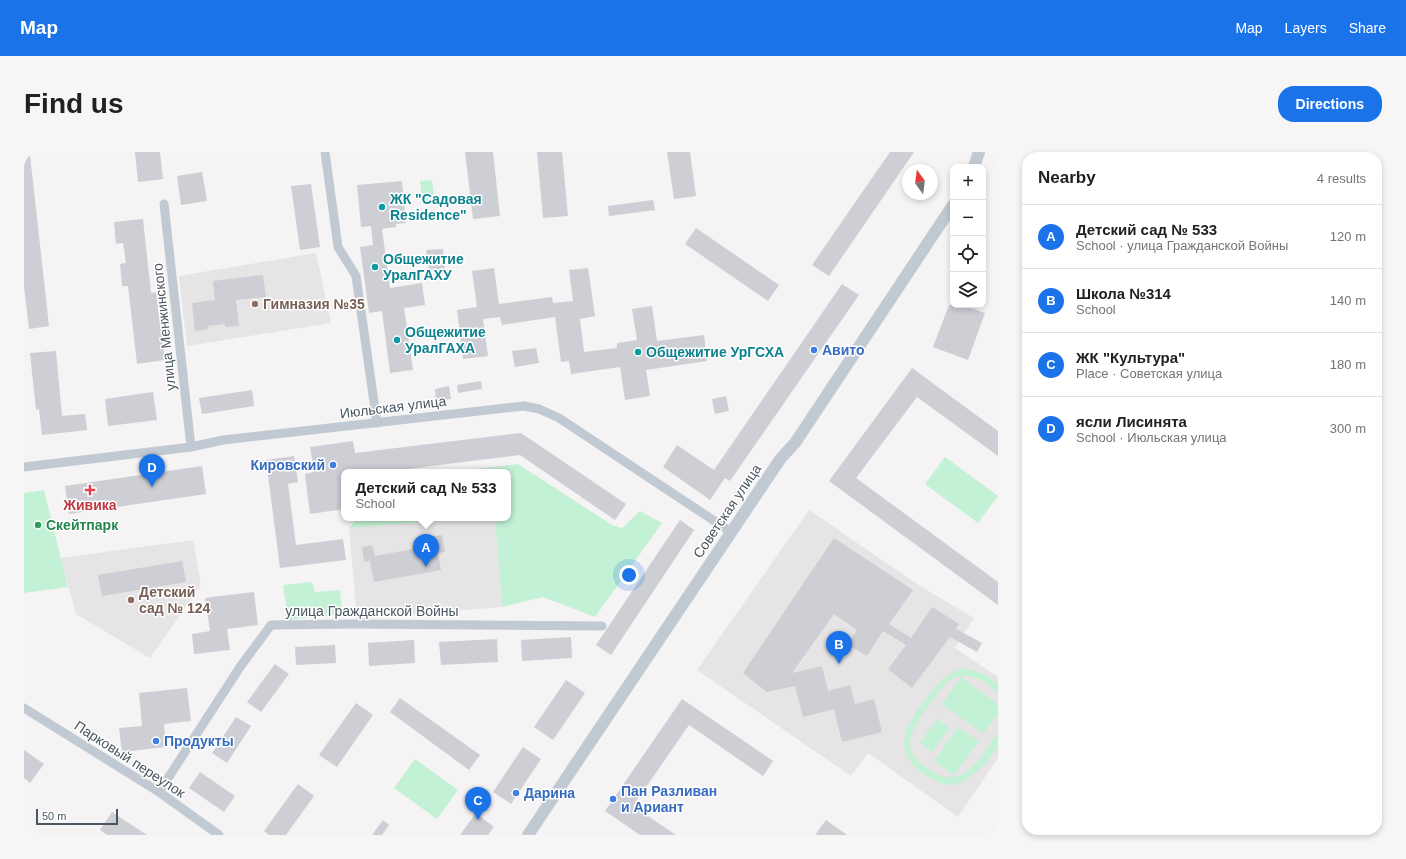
<!DOCTYPE html>
<meta charset="utf-8">
<style>
:root{--surface:#fff;--page:#f6f6f6;--text:#202124;--muted:#757577;--line:#e0e0e0;--accent:#1a73e8}
body{margin:0;font-family:Arial,sans-serif;background:var(--page);color:var(--text)}
.controls{position:absolute;right:12px;top:12px;display:grid;overflow:hidden;border-radius:8px;box-shadow:0 2px 6px #0003}
.controls button{width:36px;height:36px;display:grid;place-items:center;padding:0;border:0;border-bottom:1px solid var(--line);background:var(--surface);color:var(--text);font:20px sans-serif}
.compass{position:absolute;left:878px;top:12px;width:36px;height:36px;border-radius:50%;background:var(--surface);box-shadow:0 2px 6px #0003;rotate:346deg}
.scale{position:absolute;left:12px;bottom:10px;width:82px;box-sizing:border-box;padding-left:4px;border:2px solid #4a5661;border-top:0;font-size:11px;line-height:14px;white-space:nowrap;color:#4a5661;-webkit-text-stroke:3px #fff;paint-order:stroke}
.you{position:absolute;left:605px;top:423px;width:14px;height:14px;margin:-10px;border:3px solid #fff;border-radius:50%;background:#1a73e8;box-shadow:0 0 0 6px #1a73e833}
.badge{display:grid;place-items:center;width:26px;height:26px;border-radius:50%;background:var(--accent);color:#fff;font-size:13px;font-weight:700}
.pin{position:absolute;translate:-50% -33px;filter:drop-shadow(0 1px 2px #0008)}
.pin::after{content:'';position:absolute;top:21px;width:14px;height:12px;background:inherit;clip-path:polygon(0 0,100% 0,50% 100%)}
.popup{position:absolute;left:317px;top:317px;width:170px;height:52px;box-sizing:border-box;display:grid;place-content:center;border-radius:8px;background:var(--surface);filter:drop-shadow(0 1px 3px #0005);font-size:13px;white-space:nowrap;color:var(--muted)}
.popup b{font-size:15px;color:var(--text)}
.popup::after{content:'';position:absolute;left:50%;top:100%;margin-left:-8px;border:8px solid transparent;border-top-color:var(--surface)}
.list{margin:0;padding:0;list-style:none}
h2{display:flex;justify-content:space-between;align-items:center;height:52px;margin:0;padding:0 16px;font-size:17px}
h2 small{font-size:13px;font-weight:400;color:var(--muted)}
.list li{display:grid;grid-template-columns:26px 1fr auto;gap:12px;align-items:center;box-sizing:border-box;height:64px;padding:0 16px;border-top:1px solid var(--line)}
.list b{display:block;font-size:15px;white-space:nowrap}
.list p{margin:0;font-size:13px;white-space:nowrap;color:var(--muted)}
.list em{font-size:13px;font-style:normal;color:var(--muted)}
.icon{flex:none;width:22px;height:22px;fill:none;stroke:currentColor;stroke-width:2;stroke-linecap:round;stroke-linejoin:round}
.map{position:relative;flex:none;width:974px;height:683px;overflow:hidden;border-radius:16px}
header{display:flex;align-items:center;gap:24px;box-sizing:border-box;height:56px;padding:0 20px;background:var(--accent);color:#fff}
header strong{font-size:19px}
nav{display:flex;gap:22px;margin-inline-start:auto;font-size:14px}
.intro{display:flex;align-items:center;justify-content:space-between;box-sizing:border-box;height:96px;padding:0 24px}
h1{margin:0;font-size:28px}
.button{padding:10px 18px;border-radius:16px;background:var(--accent);color:#fff;font-size:14px;font-weight:700}
main{display:flex;gap:24px;padding:0 24px}
aside{flex:1;background:var(--surface);border-radius:16px;box-shadow:0 2px 6px #0003}
.map>svg:first-child{display:block}
.education{fill:#e6e4e5}
.green{fill:#c3f1d5}
.building{fill:#cdcfd5}
.lines{fill:none;stroke-linecap:round;stroke-linejoin:round}
.minor{stroke:#c1cad2;stroke-width:9}
.tertiary{stroke:#c1cad2;stroke-width:12}
.culture-dot{fill:#0f9aa8;stroke:#fff;stroke-width:1.5}
.education-dot{fill:#8d6e63;stroke:#fff;stroke-width:1.5}
.shop-dot{fill:#3f7fe0;stroke:#fff;stroke-width:1.5}
.health-dot{fill:#e0444e;stroke:#fff;stroke-width:1.5}
.leisure-dot{fill:#2e9e5b;stroke:#fff;stroke-width:1.5}
.labels{text-anchor:middle;dominant-baseline:central;stroke-width:3;stroke-linejoin:round;paint-order:stroke}
.culture-label{font-size:14px;font-weight:bold;fill:#0d838f;stroke:#fff;text-anchor:start}
.education-label{font-size:14px;font-weight:bold;fill:#785e54;stroke:#fff;text-anchor:start}
.street-label{font-size:14px;fill:#4a5661;stroke:#fff}
.shop-label{font-size:14px;font-weight:bold;fill:#366cbe;stroke:#fff;text-anchor:start}
.health-label{font-size:14px;font-weight:bold;fill:#be3a42;stroke:#fff}
.leisure-label{font-size:14px;font-weight:bold;fill:#27864d;stroke:#fff;text-anchor:start}
</style>
<header>
<strong>Map</strong>
<nav><a>Map</a><a>Layers</a><a>Share</a></nav>
</header>
<div class="intro"><h1>Find us</h1><a class="button">Directions</a></div>
<main>
<div class="map">
<svg width="974" height="683" viewBox="0 0 974 683">
<rect width="100%" height="100%" fill="#f5f3f3"/>
<g class="education">
<polygon points="292,101 307,171 163,194 155,124"/>
<polygon points="785,358 896,434 950,466 931,496 974,525 974,606 934,665 844,601 827,624 673,518"/>
<polygon points="447,366 471,366 478,455 333,467 325,376"/>
<polygon points="169,388 177,433 126,506 52,462 37,406"/>
</g>
<g class="green">
<polygon points="408,28 411,52 399,53 396,29"/>
<polygon points="921,305 974,344 954,371 901,332"/>
<polygon points="494,312 588,373 598,376 616,359 638,371 571,465 519,445 478,455 471,366 484,366 484,320 426,320"/>
<polygon points="20,338 44,435 0,441 0,341"/>
<polygon points="334,366 447,366 325,376"/>
<polygon points="288,430 291,440 316,438 318,462 264,468 259,433"/>
<path d="M940,516c13,3 24,7 34,16v10c-6,-7 -14,-13 -22,-16 -24,-9 -35,11 -47,28 -9,11 -18,23 -19,38 0,9 8,17 14,22 37,29 55,-5 74,-34 0,4 0,9 0,13 -4,13 -33,40 -47,40 -9,0 -18,-5 -26,-10 -31,-20 -23,-44 -4,-70 12,-16 23,-31 43,-37z"/>
<polygon points="937,525 974,552 974,562 959,582 918,552"/>
<polygon points="913,567 926,576 908,600 896,591"/>
<polygon points="934,575 955,589 930,623 910,609"/>
<polygon points="391,607 434,638 413,667 370,636"/>
</g>
<g class="building">
<polygon points="111,0 136,0 139,27 114,30"/>
<polygon points="441,0 469,0 476,64 449,67"/>
<polygon points="513,0 538,0 544,64 519,66"/>
<polygon points="643,0 666,0 672,44 650,47"/>
<polygon points="866,0 890,0 805,124 788,113"/>
<polygon points="0,3 6,3 25,174 5,177 0,135"/>
<polygon points="178,20 183,49 157,53 153,24"/>
<polygon points="378,29 382,71 372,72 372,75 358,77 366,136 398,131 401,153 380,156 389,218 366,221 358,159 345,161 336,95 349,93 347,74 337,75 333,33"/>
<polygon points="287,32 296,95 276,98 267,34"/>
<polygon points="629,48 631,58 585,64 584,54"/>
<polygon points="119,67 127,141 132,140 141,208 113,212 104,134 98,134 96,112 102,111 99,91 92,92 90,70"/>
<polygon points="672,76 755,133 744,149 661,92"/>
<polygon points="419,97 421,117 405,119 402,98"/>
<polygon points="470,116 475,152 528,145 529,151 549,149 545,118 564,116 571,164 556,167 560,200 593,196 593,191 613,188 608,157 628,154 633,189 680,183 683,209 622,218 626,244 601,248 596,215 547,222 545,209 537,210 531,165 478,173 476,165 459,167 464,204 439,207 433,158 453,155 448,119"/>
<polygon points="239,123 242,145 212,148 215,174 201,175 201,172 184,174 184,177 171,179 168,151 191,148 189,129"/>
<polygon points="818,132 835,143 706,329 701,326 686,348 639,315 653,293 690,318"/>
<polygon points="925,153 938,153 961,161 944,208 909,195"/>
<polygon points="512,196 515,211 491,215 488,199"/>
<polygon points="32,199 38,264 61,262 63,278 18,283 15,257 12,258 6,201"/>
<polygon points="888,216 974,279 974,304 893,245 832,326 974,430 974,453 805,329"/>
<polygon points="457,229 458,237 434,241 433,233"/>
<polygon points="425,234 427,247 412,249 411,237"/>
<polygon points="228,238 230,254 178,262 175,246"/>
<polygon points="129,240 133,268 84,274 81,247"/>
<polygon points="702,244 705,259 691,262 688,247"/>
<polygon points="497,281 602,352 591,368 496,303 359,320 320,320 320,357 286,362 281,322 290,320 286,295 329,289 331,301"/>
<polygon points="270,304 274,330 264,332 272,393 319,387 322,408 256,416 242,308"/>
<polygon points="178,314 182,342 45,362 41,334"/>
<polygon points="656,368 670,378 587,503 572,493"/>
<polygon points="418,383 421,400 414,401 417,418 350,430 346,409 340,410 338,395 348,393 351,404 406,394 405,385"/>
<polygon points="810,386 889,438 865,472 887,486 908,455 935,472 932,477 958,491 953,500 926,485 888,536 864,517 882,493 859,479 843,504 823,492 833,478 810,462 768,521 798,514 804,539 826,533 831,552 850,547 858,580 818,590 810,557 779,565 771,534 743,540 719,521"/>
<polygon points="158,409 162,430 78,444 74,423"/>
<polygon points="230,440 234,473 203,477 206,498 170,502 168,482 186,479 181,446"/>
<polygon points="547,485 548,506 498,509 497,488"/>
<polygon points="473,487 474,510 417,513 415,490"/>
<polygon points="390,488 391,511 345,514 344,491"/>
<polygon points="311,493 312,511 272,513 271,495"/>
<polygon points="251,512 265,522 237,560 223,550"/>
<polygon points="542,528 561,541 529,588 510,575"/>
<polygon points="163,536 167,569 140,572 142,595 98,600 95,576 118,574 115,541"/>
<polygon points="376,546 456,603 445,618 366,560"/>
<polygon points="658,547 749,609 739,624 665,573 609,654 652,683 616,683 581,659"/>
<polygon points="332,551 349,563 313,615 295,603"/>
<polygon points="212,565 227,574 203,611 188,601"/>
<polygon points="499,595 517,607 487,652 469,640"/>
<polygon points="0,598 20,612 6,631 0,626"/>
<polygon points="176,620 211,644 200,660 165,636"/>
<polygon points="274,632 290,644 262,683 245,683 240,679"/>
<polygon points="88,660 123,683 83,683 76,678"/>
<polygon points="452,661 470,675 464,683 436,683"/>
<polygon points="359,668 365,673 358,683 348,683"/>
<polygon points="802,668 823,683 791,683"/>
</g>
<g class="lines">
<g class="minor">
<polyline points="301,0 314,95 332,124 353,271"/>
<polyline points="140,52 167,295"/>
<polyline points="0,315 167,295 199,288 500,254 515,257 535,266 707,380"/>
<polyline points="0,556 135,640 195,683"/>
<polyline points="135,640 216,515 247,473 328,472 578,474"/>
</g>
<g class="tertiary">
<polyline points="950,15 955,0"/>
<polyline points="504,683 757,306 771,291 929,53"/>
</g>
</g>
<g class="culture-dot">
<circle cx="358" cy="55" r="4"/>
<circle cx="351" cy="115" r="4"/>
<circle cx="373" cy="188" r="4"/>
<circle cx="614" cy="200" r="4"/>
</g>
<g class="education-dot">
<circle cx="231" cy="152" r="4"/>
<circle cx="107" cy="448" r="4"/>
</g>
<g class="shop-dot">
<circle cx="790" cy="198" r="4"/>
<circle cx="309" cy="313" r="4"/>
<circle cx="132" cy="589" r="4"/>
<circle cx="492" cy="641" r="4"/>
<circle cx="589" cy="647" r="4"/>
</g>
<path class="health-dot" d="M64 332h4v4h4v4h-4v4h-4v-4h-4v-4h4z"/>
<circle class="leisure-dot" cx="14" cy="373" r="4"/>
<g class="labels">
<g class="culture-label">
<text x="366" y="47">ЖК "Садовая<tspan x="366" dy="16">Residence"</tspan></text>
<text x="359" y="107">Общежитие<tspan x="359" dy="16">УралГАХУ</tspan></text>
<text x="381" y="180">Общежитие<tspan x="381" dy="16">УралГАХА</tspan></text>
<text x="622" y="200">Общежитие УрГСХА</text>
</g>
<g class="education-label">
<text x="239" y="152">Гимназия №35</text>
<text x="115" y="440">Детский<tspan x="115" dy="16">сад № 124</tspan></text>
</g>
<g class="street-label">
<text transform="translate(140 175) rotate(-96)">улица Менжинского</text>
<text transform="translate(369 255) rotate(-7)">Июльская улица</text>
<text transform="translate(703 359) rotate(-56)">Советская улица</text>
<text x="348" y="459">улица Гражданской Войны</text>
<text transform="translate(106 607) rotate(33)">Парковый переулок</text>
</g>
<g class="shop-label">
<text x="798" y="198">Авито</text>
<text x="301" y="313" text-anchor="end">Кировский</text>
<text x="140" y="589">Продукты</text>
<text x="597" y="639">Пан Разливан<tspan x="597" dy="16">и Ариант</tspan></text>
<text x="500" y="641">Дарина</text>
</g>
<g class="health-label">
<text x="66" y="353">Живика</text>
</g>
<g class="leisure-label">
<text x="22" y="373">Скейтпарк</text>
</g>
</g>
</svg>
<div class="controls">
<button>+</button>
<button>−</button>
<button><svg class="icon" aria-label="locate" viewBox="0 0 24 24"><circle cx="12" cy="12" r="6"/><path d="M12 2v4M12 18v4M2 12h4M18 12h4"/></svg></button>
<button><svg class="icon" aria-label="layers" viewBox="0 0 24 24"><path d="M12 4l9 5-9 5-9-5zM3 14l9 5 9-5"/></svg></button>
</div>
<svg class="compass" viewBox="-18 -18 36 36"><path d="M0-13l5 13h-10z" fill="#e53935"/><path d="M0 13l5-13h-10z" fill="#757577"/></svg>
<div class="scale">50 m</div>
<div class="you"></div>
<div class="pin badge" style="left:402px;top:415px">A</div>
<div class="popup"><b>Детский сад № 533</b>School</div>
<div class="pin badge" style="left:815px;top:512px">B</div>
<div class="pin badge" style="left:454px;top:668px">C</div>
<div class="pin badge" style="left:128px;top:335px">D</div>
</div>
<aside>
<h2>Nearby<small>4 results</small></h2>
<ul class="list">
<li><span class="badge">A</span><div><b>Детский сад № 533</b><p>School · улица Гражданской Войны</p></div><em>120 m</em></li>
<li><span class="badge">B</span><div><b>Школа №314</b><p>School</p></div><em>140 m</em></li>
<li><span class="badge">C</span><div><b>ЖК &quot;Культура&quot;</b><p>Place · Советская улица</p></div><em>180 m</em></li>
<li><span class="badge">D</span><div><b>ясли Лисинята</b><p>School · Июльская улица</p></div><em>300 m</em></li>
</ul>
</aside>
</main>
